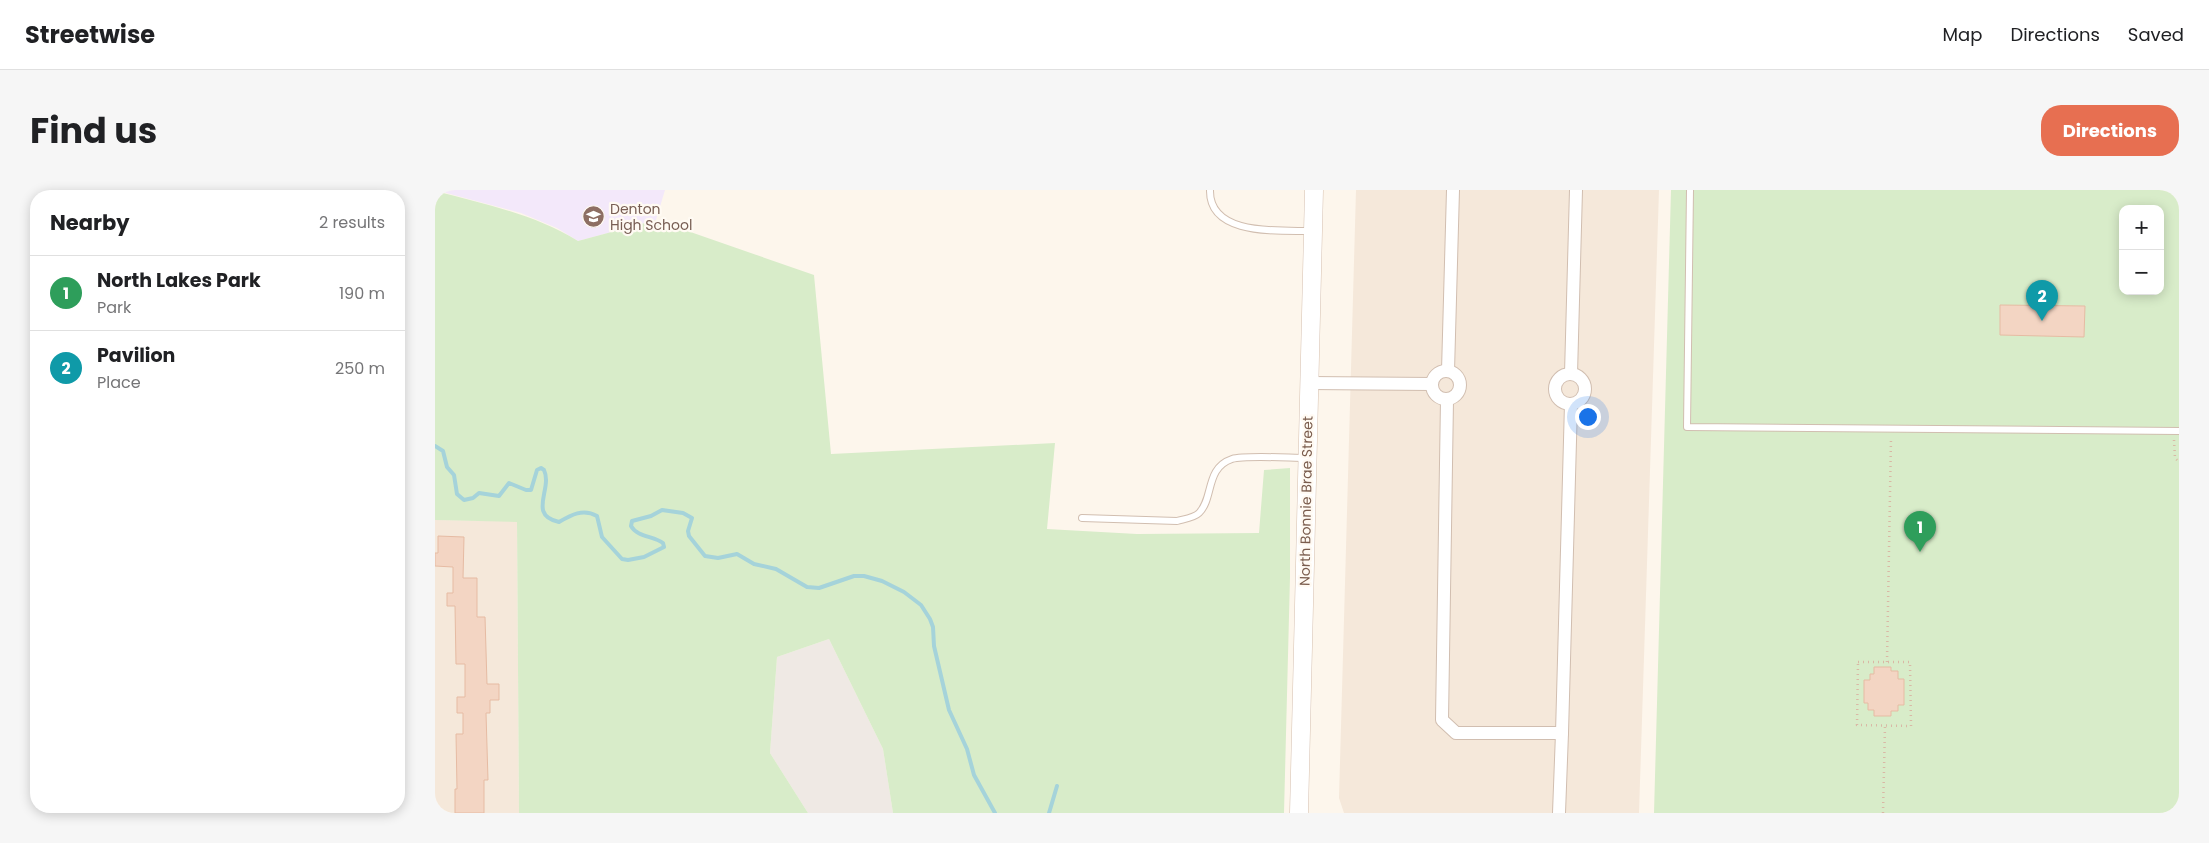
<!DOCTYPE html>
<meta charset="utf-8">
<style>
:root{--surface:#fff;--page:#f6f6f6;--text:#202124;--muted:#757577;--line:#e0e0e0;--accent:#e76f51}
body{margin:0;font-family:Poppins,sans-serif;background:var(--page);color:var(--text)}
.controls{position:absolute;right:15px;top:15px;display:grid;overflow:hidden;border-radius:10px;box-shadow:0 2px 12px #0003}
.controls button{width:45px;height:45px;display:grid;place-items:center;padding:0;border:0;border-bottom:1px solid var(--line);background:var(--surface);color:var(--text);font:25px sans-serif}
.you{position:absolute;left:1152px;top:226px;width:18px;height:18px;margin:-12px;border:4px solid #fff;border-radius:50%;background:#1a73e8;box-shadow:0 0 0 8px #1a73e833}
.badge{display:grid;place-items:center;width:32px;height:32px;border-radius:50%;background:var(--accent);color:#fff;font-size:16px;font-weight:700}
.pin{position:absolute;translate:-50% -41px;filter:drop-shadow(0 1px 2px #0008)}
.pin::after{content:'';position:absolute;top:26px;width:18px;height:15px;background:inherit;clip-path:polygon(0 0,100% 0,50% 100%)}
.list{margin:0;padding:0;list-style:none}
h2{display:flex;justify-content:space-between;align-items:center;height:65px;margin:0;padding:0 20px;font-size:21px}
h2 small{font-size:16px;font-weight:400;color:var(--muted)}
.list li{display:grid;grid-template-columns:32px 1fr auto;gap:15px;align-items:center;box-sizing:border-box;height:75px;padding:0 20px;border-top:1px solid var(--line)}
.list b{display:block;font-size:19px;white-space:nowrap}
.list p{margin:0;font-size:16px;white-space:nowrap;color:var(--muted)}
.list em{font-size:16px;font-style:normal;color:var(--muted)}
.map{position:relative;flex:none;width:1744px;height:623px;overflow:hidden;border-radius:20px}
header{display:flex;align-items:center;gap:30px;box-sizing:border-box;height:70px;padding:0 25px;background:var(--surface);border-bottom:1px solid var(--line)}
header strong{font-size:24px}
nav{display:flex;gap:28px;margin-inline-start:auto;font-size:18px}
.intro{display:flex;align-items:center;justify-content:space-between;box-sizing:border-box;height:120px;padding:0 30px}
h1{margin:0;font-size:35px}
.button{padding:12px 22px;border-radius:20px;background:var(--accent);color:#fff;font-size:18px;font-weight:700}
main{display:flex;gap:30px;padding:0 30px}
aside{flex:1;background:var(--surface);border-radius:20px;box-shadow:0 2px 12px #0003}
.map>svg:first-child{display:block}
.residential{fill:#f5e8da}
.industrial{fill:#efe9e4}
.education{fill:#f3e8fa}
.green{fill:#d8ecc9;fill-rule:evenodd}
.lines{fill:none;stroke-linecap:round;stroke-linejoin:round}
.stream{stroke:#a5d3da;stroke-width:4}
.building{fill:#f3d5c3;stroke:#e6bba3}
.lane-casing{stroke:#d1beb0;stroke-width:8}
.street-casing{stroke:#d1beb0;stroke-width:14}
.secondary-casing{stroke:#d6c0b0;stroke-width:19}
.path{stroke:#d9b8a5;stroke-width:2.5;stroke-dasharray:1 4;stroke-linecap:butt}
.lane{stroke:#fff;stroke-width:6}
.street{stroke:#fff;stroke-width:12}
.secondary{stroke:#fff;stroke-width:18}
.labels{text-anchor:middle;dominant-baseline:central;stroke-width:4.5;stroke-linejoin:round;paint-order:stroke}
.education-label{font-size:14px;fill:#785e54;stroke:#fffaf3;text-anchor:start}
.street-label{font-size:14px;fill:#7a5c4d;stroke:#fffaf3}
</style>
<header>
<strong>Streetwise</strong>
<nav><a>Map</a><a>Directions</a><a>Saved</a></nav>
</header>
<div class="intro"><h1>Find us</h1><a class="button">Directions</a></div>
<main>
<aside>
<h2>Nearby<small>2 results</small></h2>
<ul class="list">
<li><span class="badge" style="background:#2e9e5b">1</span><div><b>North Lakes Park</b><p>Park</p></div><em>190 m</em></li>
<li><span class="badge" style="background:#0f9aa8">2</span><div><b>Pavilion</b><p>Place</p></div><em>250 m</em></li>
</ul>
</aside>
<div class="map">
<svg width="1744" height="623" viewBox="0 0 1744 623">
<rect width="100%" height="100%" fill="#fdf6ec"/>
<g class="residential">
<polygon points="921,0 1224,0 1204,623 909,623 904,608"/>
<polygon points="0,330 82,331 84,623 0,623"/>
</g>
<polygon class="industrial" points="394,449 448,559 458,623 373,623 335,563 342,467"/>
<polygon class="education" points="0,0 230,0 221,30 143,51 122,38 86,23"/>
<g class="green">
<path d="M1236,0h508v623h-525zM1688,19h37v82h-37z"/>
<path d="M0,1c50,13 99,23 143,50l78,-21 158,55 17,179 224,-11 -8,86 90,5 122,-1 5,-63 26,-2v109l-6,236h-391l-10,-64 -54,-110 -52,18 -7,96 38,60h-289l-2,-291 -82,-2z"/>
</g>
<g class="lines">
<g class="stream">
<path d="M0,256l8,5 4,16 7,8 3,19 7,6 9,-2 6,-5 20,3 10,-13 17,7h5l6,-20 4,-2 3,2c9,19 -17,45 15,52 12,-7 24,-14 38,-6l5,21 20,22 6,1 16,-3 20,-10 -1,-4c-9,-7 -26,-6 -32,-17l1,-5 19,-5 11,-6 21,3 9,5 -4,13 1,5 16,20 13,2 19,-4 17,10 22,5 31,18 12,1 35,-12h10l18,5 22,11 17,13 9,14 3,8 1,19 15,64 18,39 7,26 21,38"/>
<polyline points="614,623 622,596"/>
</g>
</g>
<g class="building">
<polygon points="1565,115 1650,116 1649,147 1565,145"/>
<polygon points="3,346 29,347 28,388 42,388 42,427 50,427 52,494 64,494 64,510 55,510 55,523 51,523 53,590 49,590 49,623 20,623 20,599 22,599 21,544 28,544 28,523 22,523 22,507 30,507 30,474 21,474 20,416 12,416 12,403 18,403 18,377 0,376 0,363 3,363"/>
<polygon points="1439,477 1456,477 1456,481 1463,481 1463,489 1469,489 1469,515 1463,515 1463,521 1456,521 1456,526 1439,526 1439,520 1433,520 1433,513 1429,513 1429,490 1435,490 1435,484 1439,484"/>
</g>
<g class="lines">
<defs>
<g id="lane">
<path d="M775,0c-1,47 71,40 102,41"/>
<polyline points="1255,0 1252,237 1744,241"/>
<path d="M647,328l95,3c7,-2 17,-3 22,-8 15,-15 6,-45 33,-54 13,-4 58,-1 74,-1"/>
</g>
<g id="street">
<circle cx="1011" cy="195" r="14"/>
<polyline points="1013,181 1018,0"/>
<polyline points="1136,184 1141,0"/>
<circle cx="1135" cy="199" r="15"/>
<polyline points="874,193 997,194"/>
<polyline points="1012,210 1007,530 1021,543 1127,543 1124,623"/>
<polyline points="1127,543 1136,214"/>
</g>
<polyline id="secondary" points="864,623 879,0"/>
</defs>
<use href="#lane" class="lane-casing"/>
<use href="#street" class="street-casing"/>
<use href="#secondary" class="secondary-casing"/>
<g class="path">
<polyline points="1739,250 1740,268 1744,272"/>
<polygon points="1423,472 1475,472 1476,536 1422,535"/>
<polyline points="1452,472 1456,248"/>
<polyline points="1448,623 1450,536"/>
</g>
<use href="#lane" class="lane"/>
<use href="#street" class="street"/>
<use href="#secondary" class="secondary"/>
</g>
<defs>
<symbol id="school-disc" viewBox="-11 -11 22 22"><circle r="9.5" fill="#8d6e63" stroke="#fffaf3"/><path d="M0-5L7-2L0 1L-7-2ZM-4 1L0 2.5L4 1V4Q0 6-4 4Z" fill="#fff"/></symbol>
</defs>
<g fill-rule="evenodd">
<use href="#school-disc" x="146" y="14" width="25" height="25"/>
</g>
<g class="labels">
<g class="education-label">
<text x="175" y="19">Denton<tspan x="175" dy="16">High School</tspan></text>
</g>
<g class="street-label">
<text transform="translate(871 311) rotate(-89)">North Bonnie Brae Street</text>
</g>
</g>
</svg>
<div class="controls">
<button>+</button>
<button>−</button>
</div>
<div class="you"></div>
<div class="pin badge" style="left:1485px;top:362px;background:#2e9e5b">1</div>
<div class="pin badge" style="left:1607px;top:131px;background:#0f9aa8">2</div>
</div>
</main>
